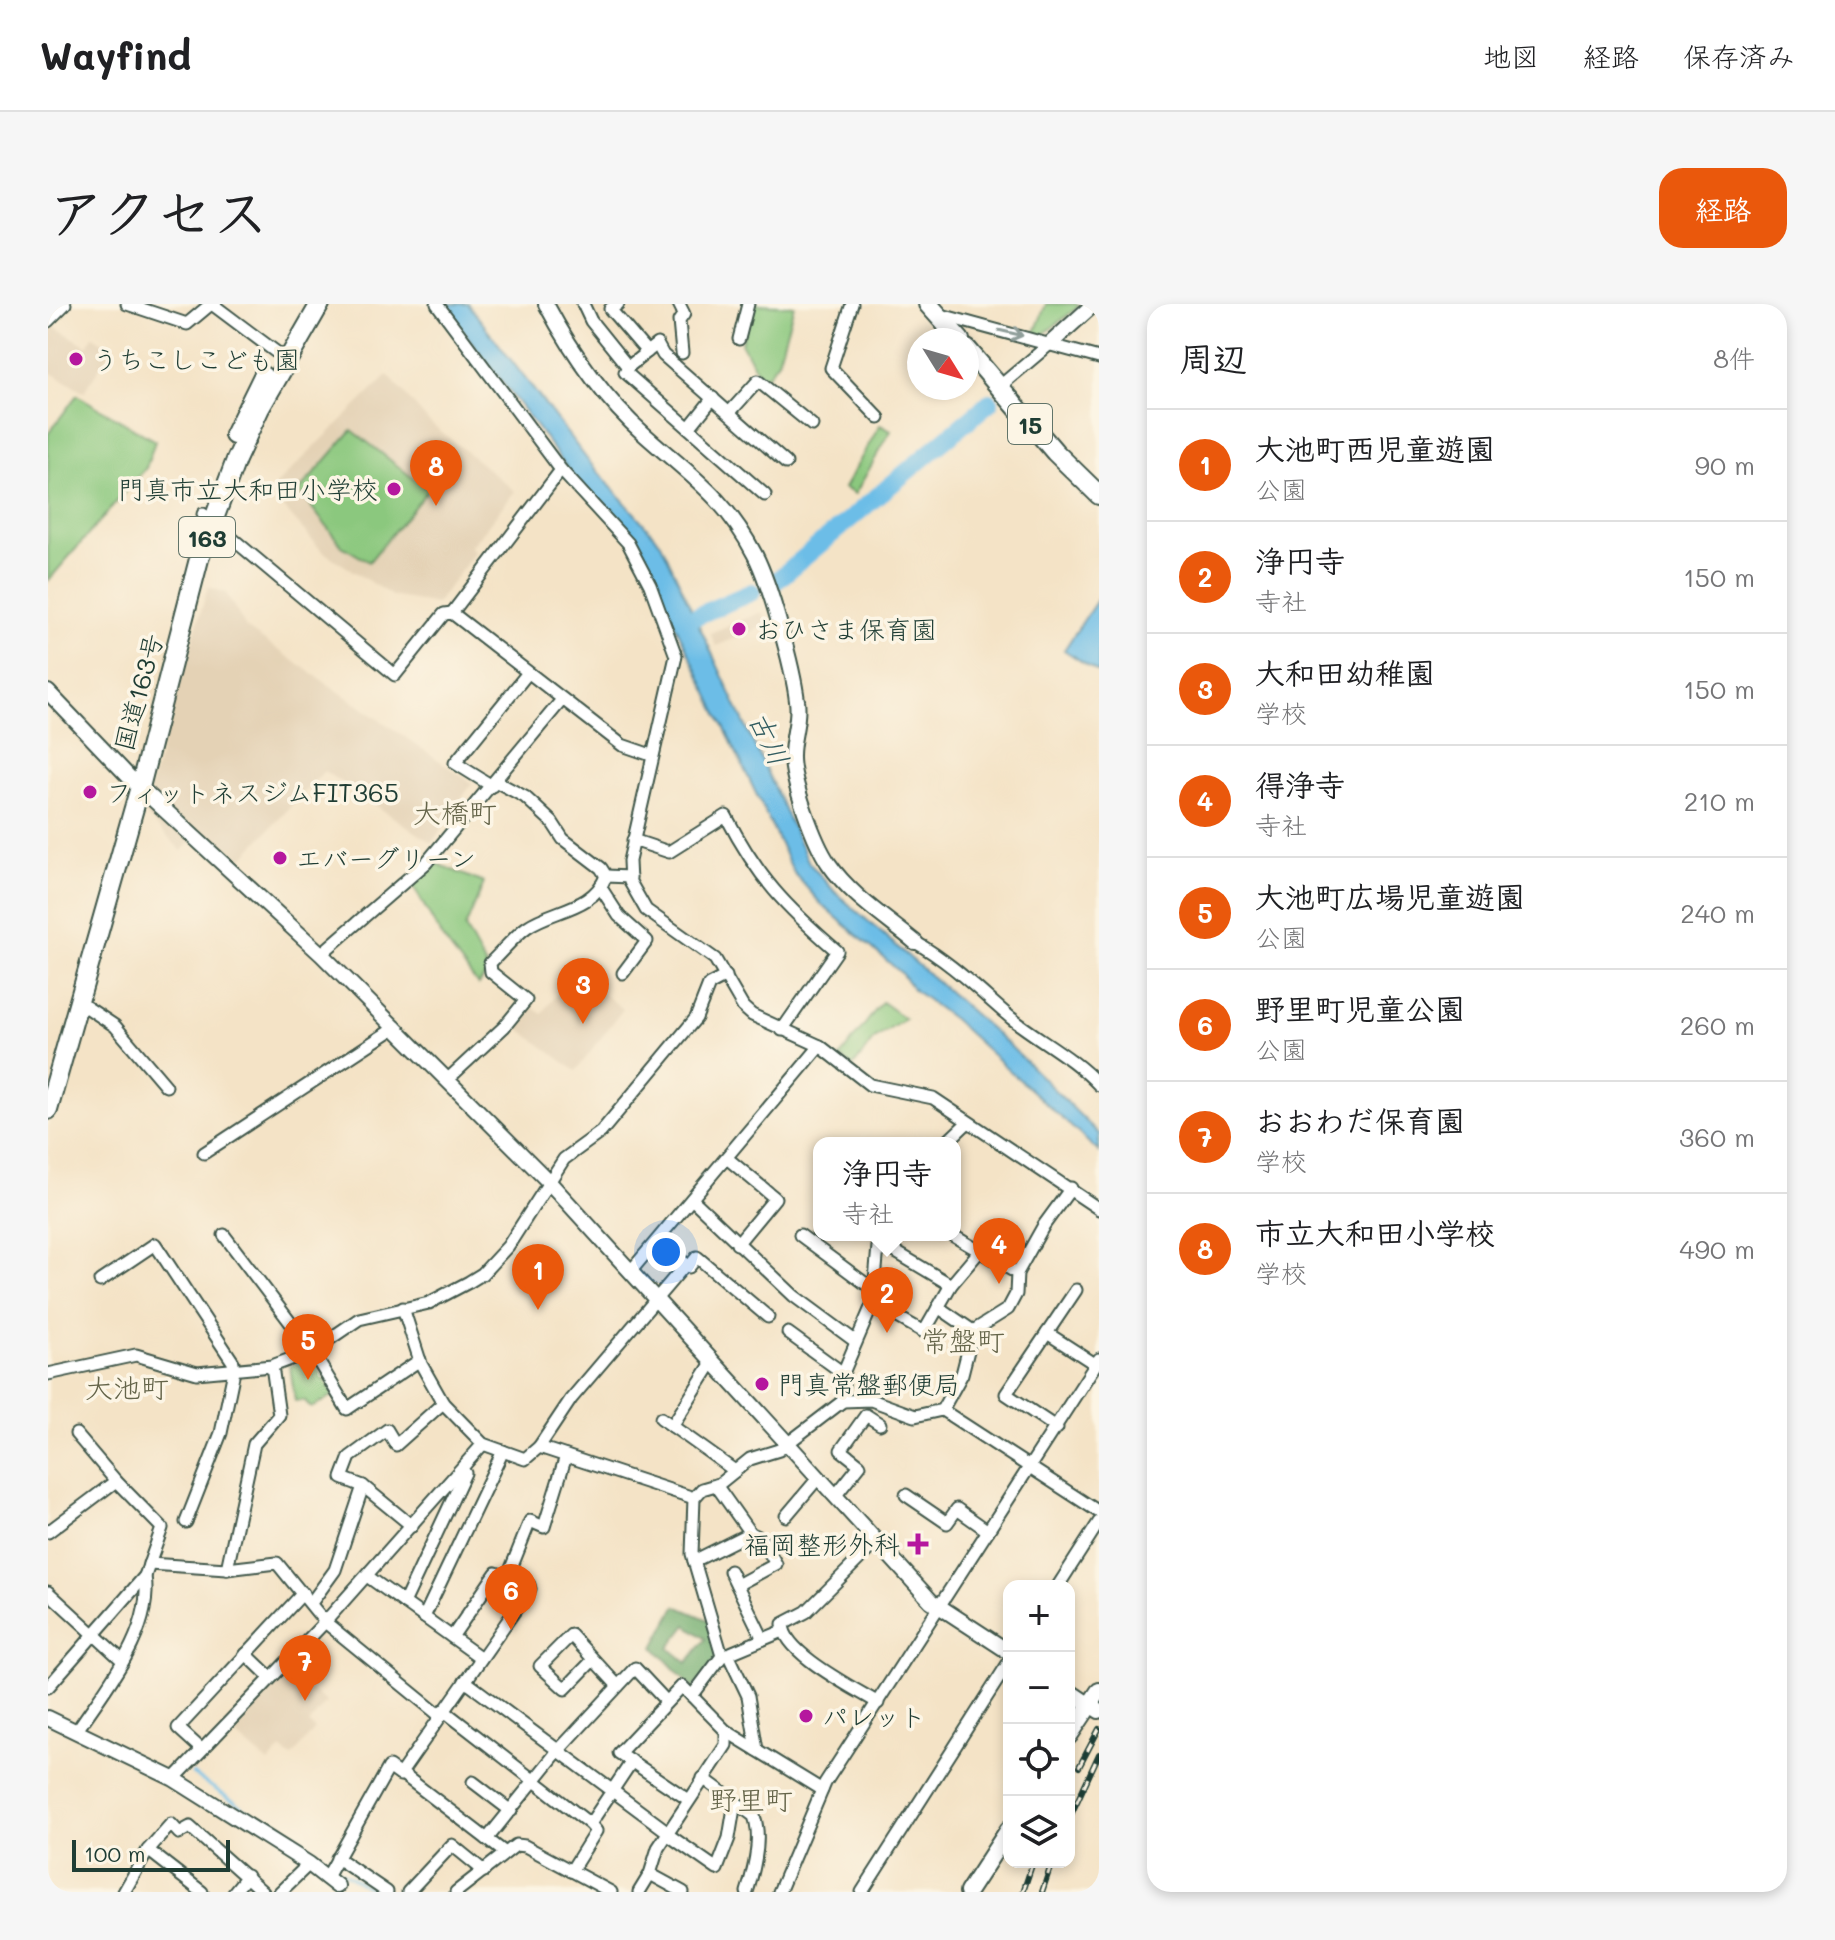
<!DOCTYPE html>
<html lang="ja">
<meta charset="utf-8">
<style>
:root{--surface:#fff;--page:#f6f6f6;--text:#202124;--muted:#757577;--line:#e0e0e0;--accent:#ea580c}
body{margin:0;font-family:Mali,"Klee One",sans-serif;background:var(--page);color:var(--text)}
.controls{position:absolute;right:24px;bottom:24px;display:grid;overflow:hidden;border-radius:16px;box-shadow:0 4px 12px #0003}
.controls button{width:72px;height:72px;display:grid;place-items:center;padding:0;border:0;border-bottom:2px solid var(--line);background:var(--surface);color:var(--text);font:40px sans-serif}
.compass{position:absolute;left:859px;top:24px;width:72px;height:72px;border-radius:50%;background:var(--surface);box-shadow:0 4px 12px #0003;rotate:127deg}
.scale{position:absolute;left:24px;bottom:20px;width:158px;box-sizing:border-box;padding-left:8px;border:4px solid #1f3d34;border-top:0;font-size:22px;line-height:28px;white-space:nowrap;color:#1f3d34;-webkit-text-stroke:6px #fcf5e5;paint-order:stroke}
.you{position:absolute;left:618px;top:948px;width:28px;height:28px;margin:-20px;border:6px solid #fff;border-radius:50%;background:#1a73e8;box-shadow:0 0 0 12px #1a73e833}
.badge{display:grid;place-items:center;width:52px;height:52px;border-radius:50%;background:var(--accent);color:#fff;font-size:26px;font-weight:700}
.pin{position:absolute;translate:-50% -66px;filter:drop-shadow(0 2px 4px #0008)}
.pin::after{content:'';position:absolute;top:42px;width:28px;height:24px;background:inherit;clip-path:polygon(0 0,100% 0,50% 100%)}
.popup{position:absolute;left:765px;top:833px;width:148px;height:104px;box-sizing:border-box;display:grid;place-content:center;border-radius:16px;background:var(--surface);filter:drop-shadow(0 2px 6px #0005);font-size:26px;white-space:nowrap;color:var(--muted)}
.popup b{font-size:30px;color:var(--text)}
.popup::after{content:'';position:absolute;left:50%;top:100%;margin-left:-16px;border:16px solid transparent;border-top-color:var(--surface)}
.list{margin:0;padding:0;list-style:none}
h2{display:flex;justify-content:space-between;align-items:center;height:104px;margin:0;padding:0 32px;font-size:34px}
h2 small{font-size:26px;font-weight:400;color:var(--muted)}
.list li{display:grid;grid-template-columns:52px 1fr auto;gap:24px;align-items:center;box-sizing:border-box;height:112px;padding:0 32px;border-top:2px solid var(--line)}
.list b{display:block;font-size:30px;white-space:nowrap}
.list p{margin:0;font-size:26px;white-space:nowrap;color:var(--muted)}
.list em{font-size:26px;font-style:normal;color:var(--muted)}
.icon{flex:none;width:44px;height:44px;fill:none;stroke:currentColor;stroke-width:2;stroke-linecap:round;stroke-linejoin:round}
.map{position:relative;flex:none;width:1051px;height:1588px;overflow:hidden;border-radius:24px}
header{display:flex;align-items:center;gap:48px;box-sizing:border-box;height:112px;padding:0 40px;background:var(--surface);border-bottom:2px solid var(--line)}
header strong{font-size:38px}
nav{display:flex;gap:44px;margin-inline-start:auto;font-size:28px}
.intro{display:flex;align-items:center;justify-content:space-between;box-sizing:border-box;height:192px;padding:0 48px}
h1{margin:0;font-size:56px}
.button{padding:20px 36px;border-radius:24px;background:var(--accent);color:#fff;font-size:28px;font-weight:700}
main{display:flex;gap:48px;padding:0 48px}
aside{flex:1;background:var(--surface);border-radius:24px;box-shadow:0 4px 12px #0003}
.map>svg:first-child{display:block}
.built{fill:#e4d2b5}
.green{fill:#8bc87e;stroke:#558259;stroke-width:2}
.forest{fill:#70ac6d;stroke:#487450;stroke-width:2;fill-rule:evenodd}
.water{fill:#6cbde7;stroke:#467d8e;stroke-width:2}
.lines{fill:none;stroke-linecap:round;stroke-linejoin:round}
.stream{stroke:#6cbde7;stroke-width:3}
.river{stroke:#6cbde7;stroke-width:18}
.minor-casing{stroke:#3f564a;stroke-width:15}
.tertiary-casing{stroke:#3f564a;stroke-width:18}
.secondary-casing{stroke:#3f564a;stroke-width:20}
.primary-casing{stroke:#3f564a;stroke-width:22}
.trunk-casing{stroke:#3f564a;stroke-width:22}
.minor{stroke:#fff;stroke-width:11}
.tertiary{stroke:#fff;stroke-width:14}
.secondary{stroke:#fff;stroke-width:16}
.primary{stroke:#fff;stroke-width:18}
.trunk{stroke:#fff;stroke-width:18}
.rail-casing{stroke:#1f3d34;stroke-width:6}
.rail{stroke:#fcf5e5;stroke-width:3;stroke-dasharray:9;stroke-linecap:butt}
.oneway{stroke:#8f9e9a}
.poi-dot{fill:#b5179e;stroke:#fcf5e5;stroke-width:3}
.labels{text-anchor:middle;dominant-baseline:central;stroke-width:7;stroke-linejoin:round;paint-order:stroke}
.shield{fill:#fcf5e5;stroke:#617469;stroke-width:2}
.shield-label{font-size:24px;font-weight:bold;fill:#1f3d34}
.poi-label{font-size:26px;fill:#1f3d34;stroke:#fcf5e5;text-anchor:start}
.street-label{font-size:26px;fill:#1f3d34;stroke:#fcf5e5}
.water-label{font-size:28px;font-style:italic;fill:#325d61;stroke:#fcf5e5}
.neighbourhood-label{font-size:28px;fill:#65654a;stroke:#fcf5e5}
</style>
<header>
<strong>Wayfind</strong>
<nav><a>地図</a><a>経路</a><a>保存済み</a></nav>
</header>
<div class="intro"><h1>アクセス</h1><a class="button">経路</a></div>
<main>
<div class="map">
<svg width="1051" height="1588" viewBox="0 0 1051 1588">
<rect width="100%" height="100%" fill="#fcf5e5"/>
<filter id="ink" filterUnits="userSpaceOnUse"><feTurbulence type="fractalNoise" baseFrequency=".0125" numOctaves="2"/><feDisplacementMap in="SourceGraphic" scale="16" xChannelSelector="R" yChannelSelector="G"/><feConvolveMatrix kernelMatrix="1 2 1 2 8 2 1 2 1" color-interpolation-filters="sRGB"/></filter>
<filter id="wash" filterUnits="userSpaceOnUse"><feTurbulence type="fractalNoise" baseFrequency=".006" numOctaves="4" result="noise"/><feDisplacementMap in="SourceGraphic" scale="32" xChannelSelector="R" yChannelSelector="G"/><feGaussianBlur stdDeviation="1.8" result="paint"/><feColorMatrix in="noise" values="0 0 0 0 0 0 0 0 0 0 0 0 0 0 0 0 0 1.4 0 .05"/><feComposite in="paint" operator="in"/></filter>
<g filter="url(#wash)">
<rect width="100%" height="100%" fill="#f4e3c6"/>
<g class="built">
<polygon points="2,20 39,42 45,32 64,44 36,88 0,67"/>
<polygon points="340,71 380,117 467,187 422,243 427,248 388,300 344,292 274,247 229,196 227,182"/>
<polygon points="160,283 178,289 198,324 424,479 384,539 276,467 187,562 150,530 134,547 95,509"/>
<polygon points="714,308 719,321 668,342 662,329"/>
<polygon points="526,667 575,705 528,767 468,722 483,702 494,710"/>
<polygon points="238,1366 278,1398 261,1420 267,1425 244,1453 233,1445 221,1459 186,1430"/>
</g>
<g class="green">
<polygon points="707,0 746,2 730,57 719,72 711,71 693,39"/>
<polygon points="998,0 1030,0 1030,3 992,33 986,31"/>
<polygon points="29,91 107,137 98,164 0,277 0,130"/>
<polygon points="832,121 843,127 807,190 796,184"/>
<polygon points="304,126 380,186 321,258 294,242 251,187"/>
<polygon points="385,558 436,579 417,624 441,668 430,681 393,632 363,578"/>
<polygon points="834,698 857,715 825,736 805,763 792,753"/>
<polygon points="262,1052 286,1091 263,1104 256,1096 247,1097 242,1062"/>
</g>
<path class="forest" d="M628,1302l33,14c12,41 10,37 -16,69l-39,-42zM639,1321l19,14 -19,24 -18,-15z"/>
<g class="water">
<polygon points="395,0 420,0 542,159 613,239 761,559 787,588 961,741 1051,830 1051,848 905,715 866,686 852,668 774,601 746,569 591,245 527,174"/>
<polygon points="1051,293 1051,369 1016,346"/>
</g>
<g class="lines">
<g class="stream">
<polyline points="144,1470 281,1560"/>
<polyline points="293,1567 328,1588"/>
</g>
<g class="river">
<polyline points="728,277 942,98"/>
<polyline points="637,317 704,288"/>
</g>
</g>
</g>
<g filter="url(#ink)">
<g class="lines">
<defs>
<g id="minor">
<polyline points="79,0 139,20 163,0"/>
<polyline points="164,0 228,48"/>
<polyline points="389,0 513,166 580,239 602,281 628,352 581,557 582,578 598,606 667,655 695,703 704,711 772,742 822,781 885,794 1051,905"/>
<polyline points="535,0 543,17 580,63"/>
<polyline points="570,0 562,5 599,48"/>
<polyline points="631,0 636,10 631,17 634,49"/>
<polyline points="804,0 783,64 831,114"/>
<polyline points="893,11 1051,54"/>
<polyline points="0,17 17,0"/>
<polyline points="691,35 700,0"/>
<polyline points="951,83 1003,39"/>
<polyline points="682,108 710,77 764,121"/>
<polyline points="641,124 665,94"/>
<polyline points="717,191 577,68 580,63 609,40 615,51 738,159"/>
<polyline points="155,210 347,371 396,310 404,309 574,441 603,451"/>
<polyline points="404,309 513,166"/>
<polyline points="449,478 477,493 504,518 515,535 553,564 558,572"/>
<polyline points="444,482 407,459 479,370"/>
<path d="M585,536l36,12 57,-36c32,62 59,90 111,135l-55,79"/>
<polyline points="553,584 571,612 599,637 575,669"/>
<path d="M867,638c37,21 64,49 96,76 29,23 62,39 88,67"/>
<polyline points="273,650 378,559 513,397"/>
<polyline points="31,698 67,722 118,782"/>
<path d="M399,776l57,-53 22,-27 -35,-28 -1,-9c12,-11 24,-27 37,-36 26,-18 66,-17 79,-51l24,1"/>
<polyline points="898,839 919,819"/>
<polyline points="156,849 348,723"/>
<polyline points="680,855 727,894 689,940"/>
<polyline points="645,896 746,992 807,1037"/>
<polyline points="176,931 264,1047 299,1105 372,1056"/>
<polyline points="752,931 826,986"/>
<polyline points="904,931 969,969"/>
<polyline points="611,936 641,963 649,953 720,1013"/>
<polyline points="831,938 903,981"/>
<polyline points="582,968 772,742"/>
<polyline points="52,977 107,940 185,1058 186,1067 173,1129 138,1218"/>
<polyline points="825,999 876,1028 903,981 930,949"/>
<polyline points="890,1003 925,1027"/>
<polyline points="355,1004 373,1060 395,1099 435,1140 477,1155 491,1143 646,1194"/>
<polyline points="740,1029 795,1069"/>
<polyline points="999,1029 1047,1060"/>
<polyline points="0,1070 88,1051 149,1069 224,1062 264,1047 311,1015 381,999 421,978 434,970 460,942 516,855 553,828 648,714 661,681 678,672"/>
<polyline points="795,1097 795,1069 825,999 831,931"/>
<polyline points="894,1106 1051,1208"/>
<polyline points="613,1114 687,1167"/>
<polyline points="624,1122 665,1057"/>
<polyline points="1009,1124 958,1090 1028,986"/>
<polyline points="491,1143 523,1095 638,960"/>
<polyline points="668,1181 702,1229 713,1234 728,1260 689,1281"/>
<polyline points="788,1191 812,1161 793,1146 818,1111 832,1120"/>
<polyline points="858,1191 899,1219 909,1205 940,1227"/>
<polyline points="738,1212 771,1173"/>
<polyline points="364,1222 315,1182 294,1174 302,1153 339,1126 348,1141 395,1099"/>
<polyline points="0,1228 68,1177"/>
<polyline points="646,1257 702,1229"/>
<polyline points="101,1260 179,1265 229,1259 277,1318 391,1411"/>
<polyline points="179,1265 206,1140 231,1111 224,1062"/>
<polyline points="682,1267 715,1335"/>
<polyline points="319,1272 433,1354"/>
<polyline points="460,1272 482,1217 496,1223 518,1152"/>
<polyline points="1010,1282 1051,1218"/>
<polyline points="0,1288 75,1357"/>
<polyline points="263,1299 287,1266 315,1182"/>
<polyline points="356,1299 417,1169"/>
<polyline points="376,1313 455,1147"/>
<polyline points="404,1333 448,1269 481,1281 482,1285 353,1469 456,1548"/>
<polyline points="198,1350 222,1373"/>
<polyline points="680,1350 735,1327"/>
<polyline points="545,1356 517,1385 492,1362 523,1331 570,1382"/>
<polyline points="417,1377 620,1528"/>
<polyline points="0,1383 97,1272 114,1224 68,1177 28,1130"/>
<polyline points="644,1392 674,1352"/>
<path d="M830,1399c-24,-15 -95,-50 -95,-79l23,-12 72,-72"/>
<polyline points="395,1406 542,1520 584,1457"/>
<polyline points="678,1427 774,1486"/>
<path d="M28,1428c29,-44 78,-100 69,-156"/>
<polyline points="153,1445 130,1424 255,1289"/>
<polyline points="709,1446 700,1392 680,1350 674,1352 644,1250 646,1194 654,1185 671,1180 702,1155 731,1146 795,1097 823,1096 867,1112 894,1106 914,1070 925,1027 960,1005 968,990 969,969 996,921 1023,884"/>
<path d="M655,1474l51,38c8,21 0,54 -7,76"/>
<polyline points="126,1475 277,1318 435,1140"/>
<polyline points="425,1478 463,1507"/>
<polyline points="619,1530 669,1565 681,1534 687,1498"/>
<polyline points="439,1535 509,1448 587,1364 617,1396"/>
<polyline points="100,1546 154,1588"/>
<polyline points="289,1554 339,1588"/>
<polyline points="523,1567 548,1527 542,1520"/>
<polyline points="602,1570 635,1588"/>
<polyline points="278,1575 341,1463 352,1471 353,1469"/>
<polyline points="76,1588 100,1546 123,1520 131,1529 142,1523 215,1588"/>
<polyline points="186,1588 199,1572"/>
<polyline points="232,1588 261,1560"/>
<polyline points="360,1588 404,1541 436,1567"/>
<polyline points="408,1588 468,1541 477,1542 563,1588"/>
<polyline points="591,1588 602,1570 610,1544 678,1441 678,1427 634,1382 571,1449 641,1496"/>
<polyline points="731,1588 777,1479 1051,1055"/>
<polyline points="814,1588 961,1358"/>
</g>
<g id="tertiary">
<path d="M498,0c25,47 58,95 99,131 46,41 80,62 110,120 15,29 38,112 42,146 3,18 -5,36 -5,54 -1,25 23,89 37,109 21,31 57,54 86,78"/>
<polyline points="1003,39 1046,0"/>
<polyline points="0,388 82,474 273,650 501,878 883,1297 961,1348"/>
<polyline points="1021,1387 1051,1407"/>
<polyline points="0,1414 126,1475 261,1560 289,1582"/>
</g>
<g id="secondary">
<polyline points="1021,1432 1051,1387"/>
<polyline points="920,1588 961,1525"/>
</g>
<g id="primary">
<polyline points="880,0 912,36"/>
<polyline points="919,45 1007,148 1051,191"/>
</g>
<g id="trunk">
<polyline points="186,131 215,72"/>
<polyline points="0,806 92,483 151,255 188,156 212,104 272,0"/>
</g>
</defs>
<use href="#minor" class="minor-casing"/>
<use href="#tertiary" class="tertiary-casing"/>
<use href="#secondary" class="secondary-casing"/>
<use href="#primary" class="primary-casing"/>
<use href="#trunk" class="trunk-casing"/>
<use href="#minor" class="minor"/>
<use href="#tertiary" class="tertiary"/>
<use href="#secondary" class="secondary"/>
<use href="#primary" class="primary"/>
<use href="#trunk" class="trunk"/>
<defs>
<g id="rail">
<polyline points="1031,1463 1051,1425"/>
<polyline points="1021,1515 1051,1450"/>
<polyline points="975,1588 985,1558"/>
<polyline points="994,1588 1004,1558"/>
</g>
</defs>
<use href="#rail" class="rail-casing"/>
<use href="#rail" class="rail"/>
</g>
<defs><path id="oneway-shaft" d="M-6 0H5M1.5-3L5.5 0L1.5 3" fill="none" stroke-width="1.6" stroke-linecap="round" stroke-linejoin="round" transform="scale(2)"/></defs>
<use class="oneway" href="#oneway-shaft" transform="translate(963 29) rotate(13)"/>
</g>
<g class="poi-dot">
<circle cx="28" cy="55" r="8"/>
<circle cx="346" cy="185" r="8"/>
<circle cx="691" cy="325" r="8"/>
<circle cx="42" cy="488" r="8"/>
<circle cx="232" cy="554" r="8"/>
<circle cx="714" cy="1080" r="8"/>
<path d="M866 1228h8v8h8v8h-8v8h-8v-8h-8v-8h8z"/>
<circle cx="758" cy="1412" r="8"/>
</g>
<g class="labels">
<g class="shield">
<rect x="960" y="100" width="44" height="40" rx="6"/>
<rect x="131" y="213" width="56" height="40" rx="6"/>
</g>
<g class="shield-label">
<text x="982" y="120">15</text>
<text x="159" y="233">163</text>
</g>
<g class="poi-label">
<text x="44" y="55">うちこしこども園</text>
<text x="330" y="185" text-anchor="end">門真市立大和田小学校</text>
<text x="707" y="325">おひさま保育園</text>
<text x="58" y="488">フィットネスジムFIT365</text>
<text x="248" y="554">エバーグリーン</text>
<text x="730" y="1080">門真常盤郵便局</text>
<text x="852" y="1240" text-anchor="end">福岡整形外科</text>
<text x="774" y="1412">パレット</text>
</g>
<g class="street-label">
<text transform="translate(90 388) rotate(-75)">国道163号</text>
</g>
<g class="water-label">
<text transform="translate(722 434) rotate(65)">古川</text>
</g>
<g class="neighbourhood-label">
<text x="407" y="508">大橋町</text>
<text x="915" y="1036">常盤町</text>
<text x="79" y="1083">大池町</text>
<text x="703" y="1495">野里町</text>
</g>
</g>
</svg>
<div class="controls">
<button>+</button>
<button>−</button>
<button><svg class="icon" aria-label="locate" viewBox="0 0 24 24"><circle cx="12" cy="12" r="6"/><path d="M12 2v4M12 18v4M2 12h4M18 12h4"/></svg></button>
<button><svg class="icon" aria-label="layers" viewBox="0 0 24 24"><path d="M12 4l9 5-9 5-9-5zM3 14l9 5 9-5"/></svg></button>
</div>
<svg class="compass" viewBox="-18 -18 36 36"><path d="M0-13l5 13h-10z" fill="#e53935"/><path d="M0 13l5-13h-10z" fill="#757577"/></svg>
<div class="scale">100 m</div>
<div class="you"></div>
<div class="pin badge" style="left:490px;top:1006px">1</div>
<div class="pin badge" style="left:839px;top:1029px">2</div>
<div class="popup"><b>浄円寺</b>寺社</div>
<div class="pin badge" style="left:535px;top:720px">3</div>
<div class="pin badge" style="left:951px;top:980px">4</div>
<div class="pin badge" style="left:260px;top:1076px">5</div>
<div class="pin badge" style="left:463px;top:1326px">6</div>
<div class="pin badge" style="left:257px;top:1397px">7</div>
<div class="pin badge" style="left:388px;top:202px">8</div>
</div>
<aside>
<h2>周辺<small>8件</small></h2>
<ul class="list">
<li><span class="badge">1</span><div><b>大池町西児童遊園</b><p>公園</p></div><em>90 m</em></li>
<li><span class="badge">2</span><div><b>浄円寺</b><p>寺社</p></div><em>150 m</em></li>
<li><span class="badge">3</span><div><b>大和田幼稚園</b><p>学校</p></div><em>150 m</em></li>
<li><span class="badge">4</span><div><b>得浄寺</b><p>寺社</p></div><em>210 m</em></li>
<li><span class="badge">5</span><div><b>大池町広場児童遊園</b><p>公園</p></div><em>240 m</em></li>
<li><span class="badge">6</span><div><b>野里町児童公園</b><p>公園</p></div><em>260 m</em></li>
<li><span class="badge">7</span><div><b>おおわだ保育園</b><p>学校</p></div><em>360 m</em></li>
<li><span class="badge">8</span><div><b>市立大和田小学校</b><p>学校</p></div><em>490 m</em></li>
</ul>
</aside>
</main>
